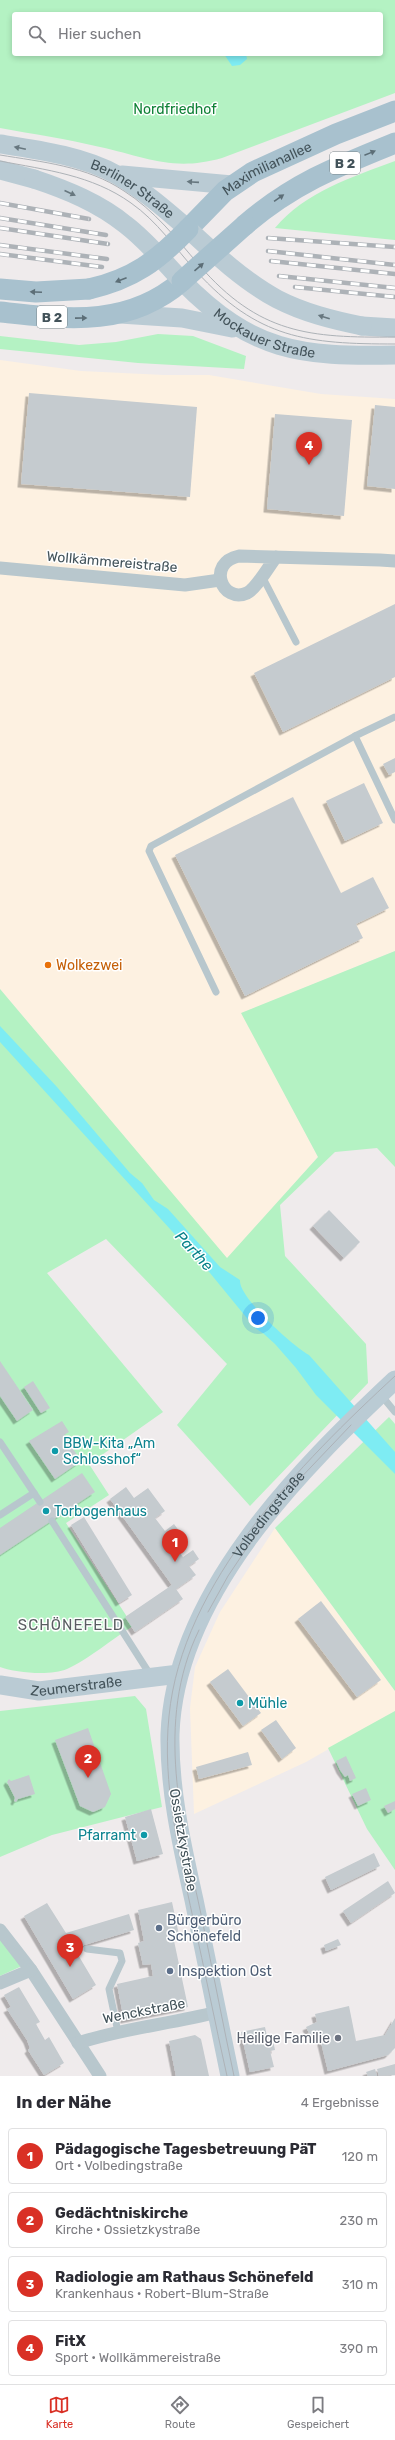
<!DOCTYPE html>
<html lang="de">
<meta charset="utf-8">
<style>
:root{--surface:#fff;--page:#f7f7f7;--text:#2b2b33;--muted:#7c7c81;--line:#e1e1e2;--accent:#d93025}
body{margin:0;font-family:Rubik,sans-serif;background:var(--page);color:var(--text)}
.you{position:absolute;left:258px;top:1318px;width:14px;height:14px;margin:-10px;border:3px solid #fff;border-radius:50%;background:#1a73e8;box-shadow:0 0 0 6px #1a73e833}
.badge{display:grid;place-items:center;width:26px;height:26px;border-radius:50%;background:var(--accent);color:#fff;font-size:13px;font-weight:700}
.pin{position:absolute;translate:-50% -33px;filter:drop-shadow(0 1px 2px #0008)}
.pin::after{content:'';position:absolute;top:21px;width:14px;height:12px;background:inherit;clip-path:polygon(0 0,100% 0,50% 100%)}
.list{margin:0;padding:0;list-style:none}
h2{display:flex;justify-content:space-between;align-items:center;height:52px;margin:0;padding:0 16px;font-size:17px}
h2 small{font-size:13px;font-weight:400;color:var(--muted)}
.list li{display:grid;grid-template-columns:26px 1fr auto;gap:12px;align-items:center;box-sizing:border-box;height:56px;margin:0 8px 8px;padding:0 8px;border:1px solid var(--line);border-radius:4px}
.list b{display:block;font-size:15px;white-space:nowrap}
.list p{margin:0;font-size:13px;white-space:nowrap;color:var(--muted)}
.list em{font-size:13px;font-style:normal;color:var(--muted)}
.icon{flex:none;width:22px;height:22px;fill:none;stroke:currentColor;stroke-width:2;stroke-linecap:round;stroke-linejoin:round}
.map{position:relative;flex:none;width:395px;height:2076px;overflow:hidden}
.search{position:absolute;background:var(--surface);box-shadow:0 2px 6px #0003;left:12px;right:12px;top:12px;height:44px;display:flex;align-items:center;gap:10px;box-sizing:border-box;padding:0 14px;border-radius:4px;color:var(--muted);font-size:15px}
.sheet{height:308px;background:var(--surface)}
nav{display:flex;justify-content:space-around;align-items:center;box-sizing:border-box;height:56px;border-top:1px solid var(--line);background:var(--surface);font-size:11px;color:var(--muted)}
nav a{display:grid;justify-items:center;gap:2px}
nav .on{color:var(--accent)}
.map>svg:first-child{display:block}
.commercial{fill:#fdf1e1}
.green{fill:#b4f2c3;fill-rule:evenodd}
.water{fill:#7eecf3}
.building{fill:#c5cbcf;filter:url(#shadow)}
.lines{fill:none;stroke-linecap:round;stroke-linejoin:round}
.service{stroke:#b8c7cd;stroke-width:7}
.minor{stroke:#b8c7cd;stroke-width:13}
.secondary{stroke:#bacbd4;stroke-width:19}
.primary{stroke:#a8c1ce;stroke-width:21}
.tram{stroke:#adb2b7;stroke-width:1}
.rail-casing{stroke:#adb2b7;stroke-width:4.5}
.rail{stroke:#fff;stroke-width:3;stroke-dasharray:9;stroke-linecap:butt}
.secondary-bridge{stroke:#bacbd4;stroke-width:19}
.primary-bridge{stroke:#a8c1ce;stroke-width:21}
.oneway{fill:#67777f}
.oneway2{fill:#5c6e77}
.food-dot{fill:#e8710a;stroke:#fff;stroke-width:1.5}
.culture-dot{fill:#0f9aa8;stroke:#fff;stroke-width:1.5}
.service-dot{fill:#5c6f8a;stroke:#fff;stroke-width:1.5}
.worship-dot{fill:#6b7280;stroke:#fff;stroke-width:1.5}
.labels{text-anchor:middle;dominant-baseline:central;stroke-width:3;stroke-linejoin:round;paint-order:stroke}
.shield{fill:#fff;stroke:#7b878c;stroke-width:1}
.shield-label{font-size:13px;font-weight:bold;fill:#43535a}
.park-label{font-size:14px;fill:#0f8136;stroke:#fff}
.street-label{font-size:14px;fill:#43535a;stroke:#fff}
.food-label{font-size:14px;fill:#c56008;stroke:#fff;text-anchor:start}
.culture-label{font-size:14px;fill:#0d838f;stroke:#fff;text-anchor:start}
.service-label{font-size:14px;fill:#4e5e75;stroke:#fff;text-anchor:start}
.worship-label{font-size:14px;fill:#5b616d;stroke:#fff;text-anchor:end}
.water-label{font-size:15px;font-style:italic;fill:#058188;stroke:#fff}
.neighbourhood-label{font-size:15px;letter-spacing:1px;fill:#585e61;stroke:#fff}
</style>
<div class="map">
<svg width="395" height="2076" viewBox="0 0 395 2076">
<defs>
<filter id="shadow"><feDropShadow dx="-3.5" dy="3.5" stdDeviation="0" flood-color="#0004"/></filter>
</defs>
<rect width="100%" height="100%" fill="#efebec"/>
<g class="commercial">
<polygon points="0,360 81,371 164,375 209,375 321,394 395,399 395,951 242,1013 318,1157 227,1259 0,989"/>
<polygon points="275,1528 395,1691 395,1711 306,1762 194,1814 190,1708 195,1667 220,1612"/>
</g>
<g class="green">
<path d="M0,0h395v93l-173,65c-49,14 -76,-1 -122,-11 -33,-8 -67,-13 -100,-19zM14,14h367v40h-367z"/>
<path d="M395,161v79l-120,-12c30,-36 77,-51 120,-67z"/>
<polygon points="158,334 193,336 246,356 244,369 138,363 0,349 0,336 79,345 116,342"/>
<path d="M395,951v216l-18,-19 -42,4 -55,53 5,51 81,88 2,39 -118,123 -73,-81 50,-61 -121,-125 -59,34 116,139 -74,52 20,31 -43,28 67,103c-18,11 -47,35 -66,43 -16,7 -51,4 -67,-2v-678l227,269 91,-101 -77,-144z"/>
<polygon points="389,1417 395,1424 395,1691 275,1528"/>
<polygon points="135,1696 146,1709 162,1807 52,1835 0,1857 0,1711"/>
<polygon points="395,1711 395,1870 367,1829 328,1748"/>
<polygon points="0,1938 22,1966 0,1976"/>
</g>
<g class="water">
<polygon points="224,54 246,54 247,59 240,65 232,66"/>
<path d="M0,1026l57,61 73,86 12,10 12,17 14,9 52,58 20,13c-2,17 53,66 69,75l86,97v22l-79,-79 -20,-27 -21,-24 -11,-10 -9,-6 -45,-55 -210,-231z"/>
</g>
<g class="building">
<polygon points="29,393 197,407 190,497 21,484"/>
<polygon points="375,405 395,407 395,489 367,486"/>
<polygon points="275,414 352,420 344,516 267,509"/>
<polygon points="395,604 395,677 283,732 254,673"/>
<polygon points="395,758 395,772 389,775 383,764"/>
<polygon points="364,783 383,823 345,841 326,801"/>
<polygon points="293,797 341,893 373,877 389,908 356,924 363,938 245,996 175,855"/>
<polygon points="329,1210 360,1242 344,1258 313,1226"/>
<polygon points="0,1361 33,1410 17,1421 0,1396"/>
<polygon points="33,1381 50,1408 41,1413 24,1387"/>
<polygon points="62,1421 69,1432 64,1435 81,1461 55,1479 29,1441"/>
<polygon points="82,1473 95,1492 0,1555 0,1528"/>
<polygon points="126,1487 134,1498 148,1488 165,1511 155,1518 165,1531 174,1524 183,1536 173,1544 183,1557 193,1550 199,1559 189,1566 196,1575 176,1589 183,1599 135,1632 125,1617 172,1585 110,1499"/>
<polygon points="84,1517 132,1595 119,1603 71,1525"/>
<polygon points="321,1601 381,1680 357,1697 298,1619"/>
<polygon points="228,1669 261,1713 243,1726 210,1682"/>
<polygon points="276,1720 296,1748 282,1759 261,1730"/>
<polygon points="88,1728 111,1794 105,1807 93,1812 80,1806 55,1740"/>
<polygon points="248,1752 252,1765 199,1779 196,1767"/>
<polygon points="346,1756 356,1778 350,1781 348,1775 345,1777 340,1770 336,1761"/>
<polygon points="29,1775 35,1794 18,1799 16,1802 14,1801 15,1798 7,1782 9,1779 11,1781"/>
<polygon points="366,1788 371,1800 358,1806 352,1794"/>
<polygon points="395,1801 395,1809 388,1813 384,1806"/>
<polygon points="151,1809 163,1854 137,1861 125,1817"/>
<polygon points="374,1853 380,1866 331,1890 325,1877"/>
<polygon points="388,1881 395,1893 351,1923 343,1911"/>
<polygon points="172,1902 179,1935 173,1936 188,2007 124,2020 117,1984 153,1976 151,1964 143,1965 138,1943 144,1941 138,1910"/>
<polygon points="47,1903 66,1933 129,1914 134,1930 74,1948 96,1985 73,1999 24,1916"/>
<polygon points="338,1939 341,1945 326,1951 324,1945"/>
<polygon points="19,1987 40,2022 36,2024 45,2040 49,2037 64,2063 44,2075 28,2050 30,2048 27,2040 7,2009 11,2007 4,1995"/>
<polygon points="349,2006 356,2041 385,2035 395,2018 395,2048 388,2055 328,2071 319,2034 314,2036 309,2033 306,2027 317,2022 315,2014"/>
<polygon points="265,2027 268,2041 273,2040 275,2050 270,2051 274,2067 250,2072 241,2032"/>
<polygon points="195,2035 201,2039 209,2076 176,2076 169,2041"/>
<polygon points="395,2064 395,2075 379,2076 377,2069"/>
<polygon points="375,2069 377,2076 368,2076 366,2072"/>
</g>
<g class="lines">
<g class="service">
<polyline points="262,576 296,642"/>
<polyline points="395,717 355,736 395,820"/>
<polyline points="216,992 149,851 151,846 355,736"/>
<polyline points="381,1395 395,1412"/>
<polyline points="0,1442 40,1502"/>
<polyline points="0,1515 34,1493"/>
<polyline points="52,1521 151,1676"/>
<polyline points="87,1949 120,1953 122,1961 109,1989 118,2032"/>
</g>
<g class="minor">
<path d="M276,557c-7,9 -20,32 -29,36 -25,11 -41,-30 -8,-37l141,4 15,1"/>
<polyline points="0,568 185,585 220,580"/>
<polyline points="0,1930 31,1970 100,2076"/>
<polyline points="0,1983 31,1970"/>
<path d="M78,2043c45,-15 93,-19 139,-31"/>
</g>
<g class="secondary">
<path id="s1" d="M0,144c39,6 83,12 117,31 26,15 48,34 71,54"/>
<polyline points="0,170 34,179"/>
<polyline points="122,175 232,185"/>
<path id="s2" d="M182,281c70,71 118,76 213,74"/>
<polyline points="120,314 182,318 232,328"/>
<polyline points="362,326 395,328"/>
<path id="s3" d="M0,1685l39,6 140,-17"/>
<path id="s4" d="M230,2076c-12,-59 -24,-117 -36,-176 -12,-54 -25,-110 -24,-166 5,-140 129,-264 225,-354"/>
</g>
<g class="primary">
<path d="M245,225c47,-41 93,-59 150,-82"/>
<path id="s5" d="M188,229l37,-38 28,-19 83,-38 59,-23"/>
<polyline points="0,289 36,292 89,289"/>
<path d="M0,312c66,7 128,16 182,-31"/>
</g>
<g class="tram">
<path d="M0,155c42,7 87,11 124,36 30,19 52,47 75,74 60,69 110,73 196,72"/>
<path d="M0,161c46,9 92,14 131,42 26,18 44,45 65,68 62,68 111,73 199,73"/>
<polyline points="292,1487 351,1425"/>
<polyline points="208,1612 228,1576 263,1524"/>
<path d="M199,1630c-45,92 -17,194 3,289 11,53 21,105 32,157"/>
<path d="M227,2076c-12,-53 -22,-105 -34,-158 -14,-65 -31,-135 -24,-202 13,-134 132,-253 226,-340"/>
</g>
<defs>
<g id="rail">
<polyline points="0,203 89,219"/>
<polyline points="0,218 106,235"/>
<polyline points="0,228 108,244"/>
<polyline points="268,238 395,247"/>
<polyline points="0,245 107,259"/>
<polyline points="268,251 395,265"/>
<polyline points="0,254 102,267"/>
<polyline points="271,261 395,274"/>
<polyline points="279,276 395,288"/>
<polyline points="295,287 395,297"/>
</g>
</defs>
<use href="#rail" class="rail-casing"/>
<use href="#rail" class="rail"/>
<g class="secondary-bridge">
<path d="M34,179c33,11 65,24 92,46 21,16 38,37 56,56"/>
<path d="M188,229c27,25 56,52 89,70 27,14 56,21 85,27"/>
</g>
<g class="primary-bridge">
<polyline points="182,281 245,225"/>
<path d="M89,289c44,-10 68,-28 99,-60"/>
</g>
</g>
<defs><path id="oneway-solid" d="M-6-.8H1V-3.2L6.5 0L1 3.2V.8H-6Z"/></defs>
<g class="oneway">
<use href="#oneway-solid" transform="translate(20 148) rotate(-168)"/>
<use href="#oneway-solid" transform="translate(193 182) rotate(-176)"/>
<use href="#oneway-solid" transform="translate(70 193) rotate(24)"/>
<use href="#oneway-solid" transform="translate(324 317) rotate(-163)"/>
</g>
<g class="oneway2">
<use href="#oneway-solid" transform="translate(370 153) rotate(-22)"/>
<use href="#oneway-solid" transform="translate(279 198) rotate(-35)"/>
<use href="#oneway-solid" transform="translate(199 267) rotate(-41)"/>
<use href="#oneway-solid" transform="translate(121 280) rotate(159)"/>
<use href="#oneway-solid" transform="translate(36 292) rotate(-177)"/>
<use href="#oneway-solid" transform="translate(81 318) rotate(-1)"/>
</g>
<circle class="food-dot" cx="48" cy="965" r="4"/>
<g class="culture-dot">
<circle cx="55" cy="1451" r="4"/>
<circle cx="46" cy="1511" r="4"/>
<circle cx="240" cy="1703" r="4"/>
<circle cx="144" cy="1835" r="4"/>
</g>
<g class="service-dot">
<circle cx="159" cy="1928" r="4"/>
<circle cx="170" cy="1971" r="4"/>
</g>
<circle class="worship-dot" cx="338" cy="2038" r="4"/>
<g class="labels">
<g class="shield">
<rect x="330" y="152" width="30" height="22" rx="3"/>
<rect x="37" y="306" width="30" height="22" rx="3"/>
</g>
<g class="shield-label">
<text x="345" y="163">B 2</text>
<text x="52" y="317">B 2</text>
</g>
<g class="park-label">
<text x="175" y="109">Nordfriedhof</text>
</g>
<g class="street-label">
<text stroke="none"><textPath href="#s5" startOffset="101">Maximilianallee</textPath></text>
<text stroke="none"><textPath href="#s1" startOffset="142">Berliner Straße</textPath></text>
<text stroke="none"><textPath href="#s2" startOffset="100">Mockauer Straße</textPath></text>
<text transform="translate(112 562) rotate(5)">Wollkämmereistraße</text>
<text stroke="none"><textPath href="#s4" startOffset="593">Volbedingstraße</textPath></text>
<text stroke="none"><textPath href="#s3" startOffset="77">Zeumerstraße</textPath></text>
<text transform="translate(183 1840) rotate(80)">Ossietzkystraße</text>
<text transform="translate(144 2011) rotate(-11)">Wenckstraße</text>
</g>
<g class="food-label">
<text x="56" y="965">Wolkezwei</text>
</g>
<g class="culture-label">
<text x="63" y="1443">BBW-Kita „Am<tspan x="63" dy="16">Schlosshof“</tspan></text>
<text x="54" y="1511">Torbogenhaus</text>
<text x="248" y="1703">Mühle</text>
<text x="136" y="1835" text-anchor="end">Pfarramt</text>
</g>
<g class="service-label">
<text x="167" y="1920">Bürgerbüro<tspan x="167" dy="16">Schönefeld</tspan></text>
<text x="178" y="1971">Inspektion Ost</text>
</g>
<g class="worship-label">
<text x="330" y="2038">Heilige Familie</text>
</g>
<g class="water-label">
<text transform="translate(194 1251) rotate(47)">Parthe</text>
</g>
<g class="neighbourhood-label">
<text x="71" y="1625">SCHÖNEFELD</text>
</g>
</g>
</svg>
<div class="you"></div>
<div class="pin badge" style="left:175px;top:1562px">1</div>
<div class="pin badge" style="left:88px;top:1778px">2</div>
<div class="pin badge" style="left:70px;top:1967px">3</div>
<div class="pin badge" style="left:309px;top:465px">4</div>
<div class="search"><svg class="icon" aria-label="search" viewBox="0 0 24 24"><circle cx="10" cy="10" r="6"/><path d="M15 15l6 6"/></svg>Hier suchen</div>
</div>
<section class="sheet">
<h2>In der Nähe<small>4 Ergebnisse</small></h2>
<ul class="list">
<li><span class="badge">1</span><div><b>Pädagogische Tagesbetreuung PäT</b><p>Ort · Volbedingstraße</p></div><em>120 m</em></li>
<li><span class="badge">2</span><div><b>Gedächtniskirche</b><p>Kirche · Ossietzkystraße</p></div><em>230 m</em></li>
<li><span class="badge">3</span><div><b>Radiologie am Rathaus Schönefeld</b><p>Krankenhaus · Robert-Blum-Straße</p></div><em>310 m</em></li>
<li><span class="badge">4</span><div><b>FitX</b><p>Sport · Wollkämmereistraße</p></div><em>390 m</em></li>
</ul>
</section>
<nav>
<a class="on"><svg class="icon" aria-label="map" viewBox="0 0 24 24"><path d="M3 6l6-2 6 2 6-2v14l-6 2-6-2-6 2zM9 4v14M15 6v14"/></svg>Karte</a>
<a><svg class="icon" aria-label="directions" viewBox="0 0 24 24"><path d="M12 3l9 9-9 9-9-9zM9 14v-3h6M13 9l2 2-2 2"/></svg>Route</a>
<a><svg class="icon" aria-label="saved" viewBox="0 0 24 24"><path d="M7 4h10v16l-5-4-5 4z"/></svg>Gespeichert</a>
</nav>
